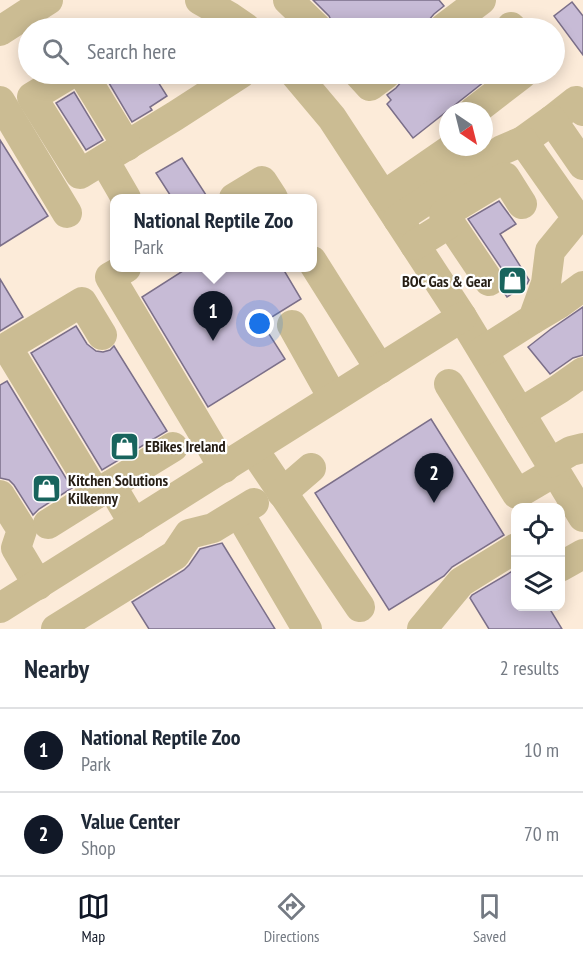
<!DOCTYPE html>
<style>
:root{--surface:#fff;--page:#f2f2f3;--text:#1f2937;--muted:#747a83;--line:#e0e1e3;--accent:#111827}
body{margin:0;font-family:"PT Sans Narrow",sans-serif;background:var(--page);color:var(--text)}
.controls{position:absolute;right:18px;bottom:18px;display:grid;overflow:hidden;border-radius:12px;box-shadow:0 3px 15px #0003}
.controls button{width:54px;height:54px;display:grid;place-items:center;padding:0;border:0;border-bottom:2px solid var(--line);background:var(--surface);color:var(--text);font:30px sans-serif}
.compass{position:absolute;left:439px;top:102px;width:54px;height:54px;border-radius:50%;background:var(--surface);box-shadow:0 3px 15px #0003;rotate:145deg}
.you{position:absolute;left:260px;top:324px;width:21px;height:21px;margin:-15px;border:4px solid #fff;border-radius:50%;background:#1a73e8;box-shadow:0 0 0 9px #1a73e833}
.badge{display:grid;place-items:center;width:39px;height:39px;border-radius:50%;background:var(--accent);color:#fff;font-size:20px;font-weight:700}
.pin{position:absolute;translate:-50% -50px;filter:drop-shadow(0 2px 3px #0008)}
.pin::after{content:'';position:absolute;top:32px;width:21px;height:18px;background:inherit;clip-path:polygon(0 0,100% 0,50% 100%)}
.popup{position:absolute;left:110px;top:194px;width:207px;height:78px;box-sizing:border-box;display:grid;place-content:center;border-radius:12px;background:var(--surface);filter:drop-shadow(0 2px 4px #0005);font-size:20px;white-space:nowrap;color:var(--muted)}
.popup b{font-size:22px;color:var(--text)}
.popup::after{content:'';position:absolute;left:50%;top:100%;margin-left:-12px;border:12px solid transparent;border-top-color:var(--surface)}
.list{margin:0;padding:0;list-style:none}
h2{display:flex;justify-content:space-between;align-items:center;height:78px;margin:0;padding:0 24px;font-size:26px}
h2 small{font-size:20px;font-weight:400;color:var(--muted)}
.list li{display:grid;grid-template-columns:39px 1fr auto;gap:18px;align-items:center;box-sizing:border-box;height:84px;padding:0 24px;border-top:2px solid var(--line)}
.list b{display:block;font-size:22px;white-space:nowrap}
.list p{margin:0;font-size:20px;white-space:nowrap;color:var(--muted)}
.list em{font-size:20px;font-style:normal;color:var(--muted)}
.icon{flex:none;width:33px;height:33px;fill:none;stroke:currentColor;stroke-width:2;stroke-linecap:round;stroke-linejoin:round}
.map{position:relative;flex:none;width:583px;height:629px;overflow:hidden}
.search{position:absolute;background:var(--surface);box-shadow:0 3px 15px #0003;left:18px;right:18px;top:18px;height:66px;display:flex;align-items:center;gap:15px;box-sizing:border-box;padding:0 21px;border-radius:33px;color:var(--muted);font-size:22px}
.sheet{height:246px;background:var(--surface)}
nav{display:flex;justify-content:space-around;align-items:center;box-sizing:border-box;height:84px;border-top:2px solid var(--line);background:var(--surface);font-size:16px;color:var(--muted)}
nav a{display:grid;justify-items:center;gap:3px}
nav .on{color:var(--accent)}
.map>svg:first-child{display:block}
.built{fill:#fcebd9;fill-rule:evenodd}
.building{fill:#c7bbd6;stroke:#7b6f89;stroke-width:1.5}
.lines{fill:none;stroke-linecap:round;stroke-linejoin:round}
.minor{stroke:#cbbc93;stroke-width:30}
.labels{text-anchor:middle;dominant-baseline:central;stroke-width:4.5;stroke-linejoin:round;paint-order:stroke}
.poi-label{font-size:16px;font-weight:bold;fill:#261e15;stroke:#fff;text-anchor:start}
</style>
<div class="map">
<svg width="583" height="629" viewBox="0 0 583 629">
<rect width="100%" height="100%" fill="#fbf7f2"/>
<path class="built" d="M0,0h583v629h-583zM28,28h526v46h-526zM448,111h36v36h-36zM114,198h198v70h-198zM516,508h44v98h-44z"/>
<g class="building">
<polygon points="313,0 439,0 444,6 434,14 428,21 427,28 335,28 329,16"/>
<polygon points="572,2 583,16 583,55 554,16"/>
<polygon points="114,74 153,74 167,96 150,107 152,110 132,122 106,78"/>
<polygon points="403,74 494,74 413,138 387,104 391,100 387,95 396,88 402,81"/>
<polygon points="74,92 103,140 86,150 56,103"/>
<polygon points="0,140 48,216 0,246"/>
<polygon points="182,158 208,198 172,198 156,173"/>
<polygon points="499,201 516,224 500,234 529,280 527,284 507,297 503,291 506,280 504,272 468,219"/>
<polygon points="189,267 282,267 301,299 262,323 285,359 208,407 142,297"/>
<polygon points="0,279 23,317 0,331"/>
<polygon points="583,307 583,355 573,358 550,374 528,347 551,329"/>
<polygon points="76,326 87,344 96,351 103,352 110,350 114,346 167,431 102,470 31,353"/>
<polygon points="7,381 72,488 39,509 33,515 14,485 9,480 0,478 0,385"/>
<polygon points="431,419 504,535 452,567 444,576 389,610 315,493"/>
<polygon points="222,543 275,629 149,629 132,602 184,570 189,565 200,549"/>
<polygon points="516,569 516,606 548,606 562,629 489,629 470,598 472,595"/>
</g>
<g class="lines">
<g class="minor">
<polyline points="200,0 230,17 246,28"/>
<polyline points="288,0 317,28"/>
<polyline points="511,27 512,28"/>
<polyline points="444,28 481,0"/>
<polyline points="0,31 48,0"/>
<polyline points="70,74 32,97 80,174 175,116 240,74"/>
<polyline points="83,74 127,146"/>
<polyline points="295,74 332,118 398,219 462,317 583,517"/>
<polyline points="359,74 370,86 386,74"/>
<polyline points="0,101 67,213"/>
<polyline points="474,111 522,74"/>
<polyline points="552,120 576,101 583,111"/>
<polyline points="523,141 552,120 583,165"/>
<polyline points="104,160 126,198"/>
<polyline points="383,196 454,147"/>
<polyline points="234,198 262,181 273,198"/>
<polyline points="398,219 502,150 523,141 577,218 550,251 546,283 533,319 483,351"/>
<polyline points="450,223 489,281"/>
<polyline points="415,245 450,223 444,214 505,177 522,204"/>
<polyline points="312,261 380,369"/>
<polyline points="126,268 110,277 224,468"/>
<polyline points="533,319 560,303 583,286"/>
<polyline points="292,325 333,398"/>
<polyline points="102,335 82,302 7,347 96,494 111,485 134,524"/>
<polyline points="449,384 517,494 556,471"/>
<polyline points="520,413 559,389 583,372"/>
<polyline points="253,449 360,607"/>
<polyline points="550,463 571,451 583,448"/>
<polyline points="111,485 173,447"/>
<polyline points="282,493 311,468"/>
<polyline points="0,495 22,530 16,548 38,585"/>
<polyline points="239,513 307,629"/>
<polyline points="48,524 96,494"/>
<polyline points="560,567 583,554"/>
<polyline points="0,608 462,317"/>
<polyline points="56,629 175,555 189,534 213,528 254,503"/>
<polyline points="422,629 461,582 516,548"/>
</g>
</g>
<defs>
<symbol id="shop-square" viewBox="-11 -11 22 22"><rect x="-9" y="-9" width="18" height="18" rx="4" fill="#18645d" stroke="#fff"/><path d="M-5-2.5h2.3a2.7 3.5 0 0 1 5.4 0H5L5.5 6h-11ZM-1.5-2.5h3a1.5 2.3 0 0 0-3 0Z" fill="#fff"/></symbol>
</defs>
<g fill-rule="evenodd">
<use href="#shop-square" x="496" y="264" width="33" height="33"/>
<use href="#shop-square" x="108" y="430" width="33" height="33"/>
<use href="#shop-square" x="30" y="472" width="33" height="33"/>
</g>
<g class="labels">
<g class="poi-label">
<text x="492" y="281" text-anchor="end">BOC Gas &amp; Gear</text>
<text x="145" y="446">EBikes Ireland</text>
<text x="68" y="480">Kitchen Solutions<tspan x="68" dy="18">Kilkenny</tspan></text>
</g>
</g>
</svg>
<div class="controls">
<button><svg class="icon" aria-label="locate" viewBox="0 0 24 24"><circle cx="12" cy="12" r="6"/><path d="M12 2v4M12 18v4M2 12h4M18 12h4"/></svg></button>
<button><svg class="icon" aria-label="layers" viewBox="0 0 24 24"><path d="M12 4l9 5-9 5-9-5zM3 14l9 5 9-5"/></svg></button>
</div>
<svg class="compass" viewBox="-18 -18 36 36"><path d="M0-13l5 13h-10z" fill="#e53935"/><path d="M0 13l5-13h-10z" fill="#747a83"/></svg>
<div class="you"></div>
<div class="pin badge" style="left:213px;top:341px">1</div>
<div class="popup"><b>National Reptile Zoo</b>Park</div>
<div class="pin badge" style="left:434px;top:503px">2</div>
<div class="search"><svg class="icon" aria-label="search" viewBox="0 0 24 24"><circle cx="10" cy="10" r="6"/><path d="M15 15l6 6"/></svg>Search here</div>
</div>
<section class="sheet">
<h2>Nearby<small>2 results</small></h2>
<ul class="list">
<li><span class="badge">1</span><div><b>National Reptile Zoo</b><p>Park</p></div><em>10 m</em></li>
<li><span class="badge">2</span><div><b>Value Center</b><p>Shop</p></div><em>70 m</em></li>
</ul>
</section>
<nav>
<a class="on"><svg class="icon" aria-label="map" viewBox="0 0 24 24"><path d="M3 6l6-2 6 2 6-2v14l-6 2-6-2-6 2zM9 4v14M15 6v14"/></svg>Map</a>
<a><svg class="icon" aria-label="directions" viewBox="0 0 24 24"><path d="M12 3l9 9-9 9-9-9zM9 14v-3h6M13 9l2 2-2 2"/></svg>Directions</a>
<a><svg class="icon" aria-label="saved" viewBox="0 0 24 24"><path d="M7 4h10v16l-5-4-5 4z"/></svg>Saved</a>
</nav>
